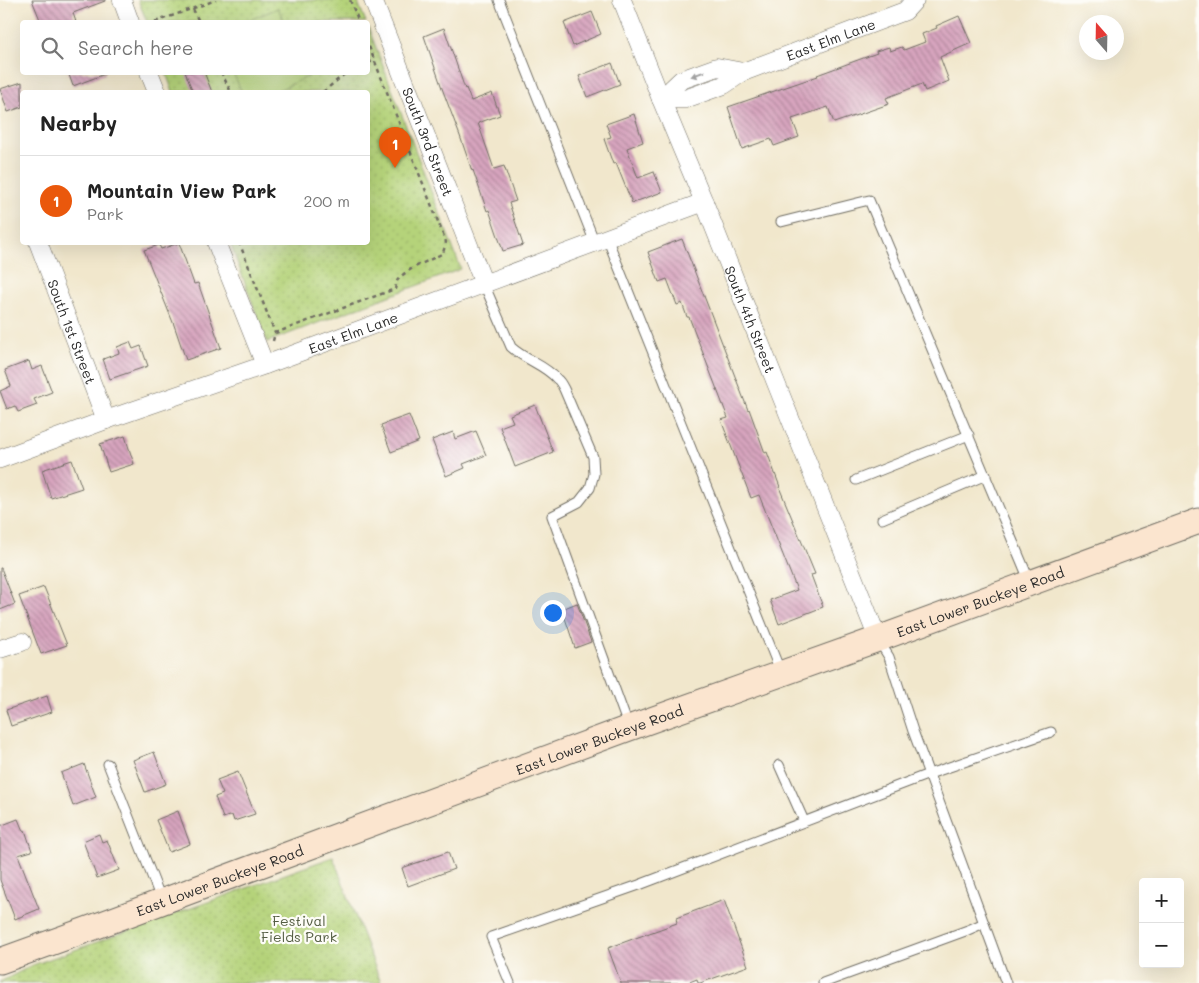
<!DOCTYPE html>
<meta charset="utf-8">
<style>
:root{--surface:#fff;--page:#f2f2f2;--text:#222;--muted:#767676;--line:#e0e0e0;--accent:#ea580c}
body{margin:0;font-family:Mali,sans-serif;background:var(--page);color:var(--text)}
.controls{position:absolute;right:15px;bottom:15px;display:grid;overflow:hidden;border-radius:5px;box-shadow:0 5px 20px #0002}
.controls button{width:45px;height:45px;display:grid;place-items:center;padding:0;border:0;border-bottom:1px solid var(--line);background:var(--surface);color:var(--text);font:25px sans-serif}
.compass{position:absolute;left:1079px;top:15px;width:45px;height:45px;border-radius:50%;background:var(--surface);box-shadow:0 5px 20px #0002;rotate:340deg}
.you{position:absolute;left:552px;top:612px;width:18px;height:18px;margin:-12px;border:4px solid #fff;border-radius:50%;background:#1a73e8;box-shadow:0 0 0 8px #1a73e833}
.badge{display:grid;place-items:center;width:32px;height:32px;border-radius:50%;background:var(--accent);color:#fff;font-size:16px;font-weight:700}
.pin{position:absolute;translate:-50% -41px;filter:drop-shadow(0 1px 2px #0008)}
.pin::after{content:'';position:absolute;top:26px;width:18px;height:15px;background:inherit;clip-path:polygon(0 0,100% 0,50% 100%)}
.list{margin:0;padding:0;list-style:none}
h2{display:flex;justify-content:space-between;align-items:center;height:65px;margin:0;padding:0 20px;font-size:21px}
h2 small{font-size:16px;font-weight:400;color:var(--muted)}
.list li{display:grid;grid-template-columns:32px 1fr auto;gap:15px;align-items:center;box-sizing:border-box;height:90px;padding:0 20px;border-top:1px solid var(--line)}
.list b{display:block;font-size:19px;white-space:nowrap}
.list p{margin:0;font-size:16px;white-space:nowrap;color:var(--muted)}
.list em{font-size:16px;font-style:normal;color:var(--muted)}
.icon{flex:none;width:28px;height:28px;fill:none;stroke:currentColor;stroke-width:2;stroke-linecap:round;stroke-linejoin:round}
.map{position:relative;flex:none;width:1199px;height:983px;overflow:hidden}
.search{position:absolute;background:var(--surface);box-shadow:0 5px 20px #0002;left:20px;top:20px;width:350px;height:55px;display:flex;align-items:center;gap:12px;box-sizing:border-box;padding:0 18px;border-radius:5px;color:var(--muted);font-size:19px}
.panel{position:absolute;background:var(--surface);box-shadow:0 5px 20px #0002;left:20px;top:90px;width:350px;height:155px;border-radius:5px}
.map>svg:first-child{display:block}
.grass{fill:url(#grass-dots);stroke:#707f52}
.pitch{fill:#b5d37a;stroke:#707f52}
.building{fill:url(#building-back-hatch)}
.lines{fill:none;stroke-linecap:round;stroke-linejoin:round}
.lane-casing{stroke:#706d63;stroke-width:11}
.street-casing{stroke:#706d63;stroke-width:19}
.secondary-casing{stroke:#706d63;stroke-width:27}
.path{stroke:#706d63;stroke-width:2.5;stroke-dasharray:4 4;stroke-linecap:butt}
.lane{stroke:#fff;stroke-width:9}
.street{stroke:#fff;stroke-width:18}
.secondary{stroke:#fbe5cf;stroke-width:25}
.oneway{fill:#a0a0a0}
.labels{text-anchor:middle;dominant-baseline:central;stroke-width:4.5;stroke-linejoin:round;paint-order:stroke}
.street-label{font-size:14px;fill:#2b2b2b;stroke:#fdfcf7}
.park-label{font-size:14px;fill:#545d43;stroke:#fdfcf7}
</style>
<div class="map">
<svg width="1199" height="983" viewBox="0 0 1199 983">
<defs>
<pattern id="grass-dots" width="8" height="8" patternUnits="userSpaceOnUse" patternTransform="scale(1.25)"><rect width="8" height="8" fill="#b5d37a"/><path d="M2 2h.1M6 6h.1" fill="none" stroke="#9cb56a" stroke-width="1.8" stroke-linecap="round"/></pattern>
<pattern id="building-back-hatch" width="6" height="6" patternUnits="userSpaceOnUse" patternTransform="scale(1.25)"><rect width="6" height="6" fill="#d7a4be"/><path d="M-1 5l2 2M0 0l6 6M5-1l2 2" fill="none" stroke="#af869b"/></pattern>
</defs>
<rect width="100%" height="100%" fill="#fdfcf7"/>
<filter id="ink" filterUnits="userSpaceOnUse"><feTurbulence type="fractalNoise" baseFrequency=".02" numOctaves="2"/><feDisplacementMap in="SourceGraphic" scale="10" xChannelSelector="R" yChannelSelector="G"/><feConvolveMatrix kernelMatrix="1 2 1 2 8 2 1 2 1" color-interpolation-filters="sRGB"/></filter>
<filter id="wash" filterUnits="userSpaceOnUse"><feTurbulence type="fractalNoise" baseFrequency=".0096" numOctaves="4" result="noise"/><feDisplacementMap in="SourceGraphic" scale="20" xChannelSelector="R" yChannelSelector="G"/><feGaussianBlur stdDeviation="1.12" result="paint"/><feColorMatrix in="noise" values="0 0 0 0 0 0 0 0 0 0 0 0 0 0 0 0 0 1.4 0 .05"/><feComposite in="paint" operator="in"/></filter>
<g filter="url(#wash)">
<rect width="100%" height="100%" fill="#f1e7cc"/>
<g class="grass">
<polygon points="138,0 357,0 366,22 147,22"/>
<polygon points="368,27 461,269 267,342 230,243 368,242 368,92 173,92 166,73 368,72"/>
<polygon points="333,857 381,983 0,983 0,982 33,965"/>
</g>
<g class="pitch">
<polygon points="278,8 284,22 245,22"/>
<polygon points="233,73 307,73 309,76 274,92 242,92"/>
</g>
<g id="blocks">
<g class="building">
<polygon points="32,0 105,0 105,1 73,13 76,22 41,22"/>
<polygon points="592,12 601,34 573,46 564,23"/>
<polygon points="959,16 971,43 940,57 949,81 925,91 922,84 886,98 889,104 834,123 828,107 792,119 799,137 774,146 771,139 742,149 728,107 818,76 817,75 877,53 876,51 889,47 890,51 902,47 904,50 925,42 922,34 937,28 936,26"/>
<polygon points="444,28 465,89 466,88 471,101 492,93 500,115 478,123 494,169 504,166 516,201 509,203 523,245 503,251 489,210 487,211 473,170 472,171 460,136 443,91 424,36"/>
<polygon points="612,63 620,84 587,97 579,76"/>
<polygon points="68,72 105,72 105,74 73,86"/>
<polygon points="185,72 204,72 212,92 193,92"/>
<polygon points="22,82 22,107 8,112 0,89"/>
<polygon points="634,114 643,142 627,148 638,178 654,172 662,192 632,203 616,163 613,164 604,139 611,137 606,124"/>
<polygon points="682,239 748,410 749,409 765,453 767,452 780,487 779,487 815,574 811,575 823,607 779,624 770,600 797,590 759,495 751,498 721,420 728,418 689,317 687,317 682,303 677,305 667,279 659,282 648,252"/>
<polygon points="179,243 194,284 198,283 221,348 186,360 174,325 144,250 159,245 161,249"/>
<polygon points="130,342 133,349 141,346 148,366 110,379 103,359 119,353 117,347"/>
<polygon points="29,361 32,370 42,366 52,392 34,399 37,405 18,412 15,406 7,409 0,391 11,386 5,370"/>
<polygon points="535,405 553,452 515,467 500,427 513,422 510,415"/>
<polygon points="409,415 419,441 391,452 381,425"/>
<polygon points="476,431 486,455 463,464 465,468 446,476 432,440 453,432 455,439"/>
<polygon points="125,436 134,464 109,472 100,444"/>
<polygon points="72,460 82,488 51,498 42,470"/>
<polygon points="0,568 1,568 15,604 0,610"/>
<polygon points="44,587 67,645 41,654 19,596"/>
<polygon points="577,603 591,642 575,648 562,609"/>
<polygon points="47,696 52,712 11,726 6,710"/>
<polygon points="154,752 166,784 145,792 133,760"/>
<polygon points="84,764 96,797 73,806 61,773"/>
<polygon points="238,772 255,814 234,821 232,815 223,818 215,797 223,794 217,780"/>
<polygon points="178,811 190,844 169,852 156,820"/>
<polygon points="18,819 23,831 25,830 32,851 18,855 39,909 15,919 0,880 0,826"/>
<polygon points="99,834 102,842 107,840 119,870 97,878 83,841"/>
<polygon points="448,852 454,869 408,886 402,868"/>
<polygon points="724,900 748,966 700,983 698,983 697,979 687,983 621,983 608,948 677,923 676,918"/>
</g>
</g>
</g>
<g filter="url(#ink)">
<use href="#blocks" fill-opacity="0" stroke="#706d63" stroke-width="1"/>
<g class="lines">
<defs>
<g id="lane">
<polyline points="499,0 595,243"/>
<polyline points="781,222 869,200 1030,582"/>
<polyline points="607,238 781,673"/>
<path d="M484,284l27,63c14,13 34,18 46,32 3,2 5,6 7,10l29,68 1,17 -4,14 -11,14 -27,14 77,212"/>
<polyline points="856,480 969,435"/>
<polyline points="882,519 986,475"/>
<polyline points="879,641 889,657 913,731 1006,983"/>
<polyline points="108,764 161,899"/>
<polyline points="779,765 804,821"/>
<polyline points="510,983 491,937 639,885 929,774 1051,732"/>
<polyline points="823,983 968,930 984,923"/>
</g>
<g id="street">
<polyline points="122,0 130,22"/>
<path id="s1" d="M373,0l111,284"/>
<path id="s2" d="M622,0l39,99 43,103 174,437"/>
<polyline points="149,72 157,92"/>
<path id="s3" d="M661,99h24l39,-14 19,-13 162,-61 10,-11"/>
<polyline points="661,99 681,80 717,67 743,72"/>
<path id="s4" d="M38,242l68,178"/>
<polyline points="216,242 265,365"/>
<path id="s5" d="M0,459l106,-39 159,-55 439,-163"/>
<polyline points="0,649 22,642"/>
</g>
<g id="secondary">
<path id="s6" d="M0,961l86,-31 241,-90 302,-112 249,-89 321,-118"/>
</g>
</defs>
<use href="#lane" class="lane-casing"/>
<use href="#street" class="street-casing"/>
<use href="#secondary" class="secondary-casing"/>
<g class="path">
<polyline points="350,0 359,22"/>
<polyline points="193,9 199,22"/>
<polyline points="155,22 216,0"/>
<polyline points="368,63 373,61"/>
<polyline points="221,72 231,92"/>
<polyline points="323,92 347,72"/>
<polyline points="239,242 275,333"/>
<path d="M273,341l2,-8 120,-44c1,-3 1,-6 2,-8 9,-13 33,-20 46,-28l3,-11 -78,-198"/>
</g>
<use href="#lane" class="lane"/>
<use href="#street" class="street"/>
<use href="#secondary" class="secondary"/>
</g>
<defs><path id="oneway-solid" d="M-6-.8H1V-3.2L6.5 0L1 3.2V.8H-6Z" transform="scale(1.25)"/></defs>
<use class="oneway" href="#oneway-solid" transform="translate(698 74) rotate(160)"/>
</g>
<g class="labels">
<g class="street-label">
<text stroke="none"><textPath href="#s3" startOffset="182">East Elm Lane</textPath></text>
<text stroke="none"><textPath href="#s1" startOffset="152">South 3rd Street</textPath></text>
<text stroke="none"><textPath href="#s2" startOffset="344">South 4th Street</textPath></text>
<text stroke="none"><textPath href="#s4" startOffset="96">South 1st Street</textPath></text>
<text stroke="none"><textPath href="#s5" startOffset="375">East Elm Lane</textPath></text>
<text stroke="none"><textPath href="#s6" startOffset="1044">East Lower Buckeye Road</textPath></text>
<text stroke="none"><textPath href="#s6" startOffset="639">East Lower Buckeye Road</textPath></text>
<text stroke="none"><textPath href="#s6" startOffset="234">East Lower Buckeye Road</textPath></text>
</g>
<g class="park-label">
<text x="299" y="920">Festival<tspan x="299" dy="16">Fields Park</tspan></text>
</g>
</g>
</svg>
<div class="controls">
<button>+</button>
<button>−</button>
</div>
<svg class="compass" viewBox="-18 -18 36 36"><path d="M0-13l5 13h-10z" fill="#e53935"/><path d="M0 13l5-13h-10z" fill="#767676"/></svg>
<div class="you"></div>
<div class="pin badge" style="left:395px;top:168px">1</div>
<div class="search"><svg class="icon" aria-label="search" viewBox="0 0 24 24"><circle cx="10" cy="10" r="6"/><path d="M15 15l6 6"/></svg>Search here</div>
<section class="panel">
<h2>Nearby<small></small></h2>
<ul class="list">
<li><span class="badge">1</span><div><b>Mountain View Park</b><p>Park</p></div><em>200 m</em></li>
</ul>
</section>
</div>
